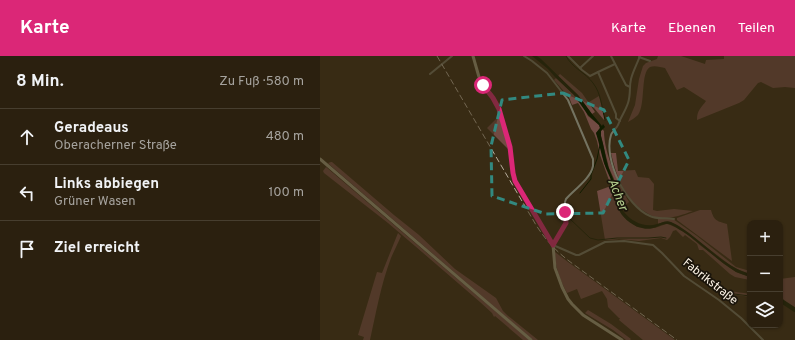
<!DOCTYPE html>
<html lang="de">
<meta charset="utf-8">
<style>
:root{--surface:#2b200f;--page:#372d1d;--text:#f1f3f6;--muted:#a6a39e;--line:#473e2f;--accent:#db2777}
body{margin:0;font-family:Overpass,sans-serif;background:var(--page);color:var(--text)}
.controls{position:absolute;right:12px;bottom:12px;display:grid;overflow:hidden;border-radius:8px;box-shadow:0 1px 3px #0004}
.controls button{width:36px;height:36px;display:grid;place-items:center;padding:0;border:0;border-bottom:1px solid var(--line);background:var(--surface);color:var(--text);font:20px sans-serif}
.stop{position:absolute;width:12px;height:12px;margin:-9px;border:3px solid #db2777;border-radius:50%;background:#fff}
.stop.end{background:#db2777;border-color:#fff;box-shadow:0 1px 4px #0008}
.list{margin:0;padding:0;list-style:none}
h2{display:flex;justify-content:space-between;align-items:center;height:52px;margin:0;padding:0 16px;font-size:17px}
h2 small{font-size:13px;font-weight:400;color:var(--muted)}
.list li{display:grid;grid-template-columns:26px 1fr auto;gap:12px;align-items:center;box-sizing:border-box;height:56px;padding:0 16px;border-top:1px solid var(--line)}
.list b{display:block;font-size:15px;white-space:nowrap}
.list p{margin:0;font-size:13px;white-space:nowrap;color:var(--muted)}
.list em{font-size:13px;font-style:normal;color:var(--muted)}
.icon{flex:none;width:22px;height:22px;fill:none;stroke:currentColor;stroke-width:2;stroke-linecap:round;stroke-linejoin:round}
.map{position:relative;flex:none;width:475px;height:284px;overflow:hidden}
header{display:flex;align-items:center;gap:24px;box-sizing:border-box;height:56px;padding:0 20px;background:var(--accent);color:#fff}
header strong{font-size:19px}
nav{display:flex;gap:22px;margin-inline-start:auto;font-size:14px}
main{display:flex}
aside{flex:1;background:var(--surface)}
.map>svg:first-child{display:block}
.green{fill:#714b43}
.water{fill:#111c00}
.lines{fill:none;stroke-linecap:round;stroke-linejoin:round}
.stream{stroke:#111c00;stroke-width:1}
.river{stroke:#111c00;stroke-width:4.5}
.street{stroke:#747361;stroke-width:2}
.secondary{stroke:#9d9a7d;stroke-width:3}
.rail{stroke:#b8ae9d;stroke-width:1;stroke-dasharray:6 3;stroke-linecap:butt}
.route{stroke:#db2777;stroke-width:5}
.marked{fill:none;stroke:#328980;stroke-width:3;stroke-dasharray:8 5;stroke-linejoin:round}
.labels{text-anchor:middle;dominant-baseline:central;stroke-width:3.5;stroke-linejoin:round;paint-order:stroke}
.street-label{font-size:12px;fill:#fbf2e4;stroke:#1b150b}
.water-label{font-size:13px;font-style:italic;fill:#b6d090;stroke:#1b150b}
</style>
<header>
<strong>Karte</strong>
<nav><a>Karte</a><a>Ebenen</a><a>Teilen</a></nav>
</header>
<main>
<aside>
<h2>8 Min.<small>Zu Fuß · 580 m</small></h2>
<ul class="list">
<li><svg class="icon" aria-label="ahead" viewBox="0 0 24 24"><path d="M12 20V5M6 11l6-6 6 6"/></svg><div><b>Geradeaus</b><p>Oberacherner Straße</p></div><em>480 m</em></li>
<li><svg class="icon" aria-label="left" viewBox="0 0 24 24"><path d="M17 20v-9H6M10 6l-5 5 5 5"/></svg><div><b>Links abbiegen</b><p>Grüner Wasen</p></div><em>100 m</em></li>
<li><svg class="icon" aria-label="arrive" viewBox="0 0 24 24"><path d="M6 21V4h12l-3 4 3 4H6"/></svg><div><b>Ziel erreicht</b></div></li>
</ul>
</aside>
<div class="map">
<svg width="475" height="284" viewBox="0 0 475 284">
<rect width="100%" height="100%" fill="#392b14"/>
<g class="green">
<path d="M338,0h23l24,8 1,-4 18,-1v-3h71v32l-10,-1 -12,1 -12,-6 -3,1 -14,17 -5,3 -42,17c0,-10 4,-12 9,-19l-22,-14 -7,3 -12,-22c-4,-1 -11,-3 -15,-1 -10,6 -4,37 -12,48 -3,3 -7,5 -10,7l7,-17 4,-26 4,-13 3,-3 11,-4z"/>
<polygon points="240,18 262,37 275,56 272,58 258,39 238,20"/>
<polygon points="236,22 254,39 264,52 268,60 279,69 280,72 276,77 279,84 284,107 292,124 304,161 317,171 335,172 346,168 348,168 357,172 367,178 381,190 416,216 430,221 430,224 415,221 410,218 383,194 379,194 377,188 365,179 363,181 356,174 353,175 350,181 347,184 341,182 319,185 299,183 289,184 285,184 277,135 291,130 280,99 277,85 274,77 271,73 264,56 258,47 252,49 249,41 234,24"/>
<polygon points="279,40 285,64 284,64 269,46"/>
<path d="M179,60c1,4 2,6 4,9 3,8 5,17 6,25l-22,-22z"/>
<path d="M282,73l2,2c0,23 14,51 25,71l-7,6 -8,-29 -5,-11 -8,-32 -1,-3z"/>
<path d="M291,97h5l2,18 17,-1 3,7 11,1 5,6 -1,26 4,1 17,-2 19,2c-11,4 -22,8 -34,7 -4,0 -8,-3 -12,-5 -21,-12 -31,-37 -36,-60z"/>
<polygon points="11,106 12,106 74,159 99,179 135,213 176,242 183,255 187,259 218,284 213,284 11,110 8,107"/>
<polygon points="6,111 209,284 203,284 175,260 174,261 172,257 160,246 95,190 68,167 4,117 3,115"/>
<path d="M380,154h11c3,11 6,11 16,14l5,37 -55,-41v-2z"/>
<path d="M338,163h15l24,17 39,31 14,4v3l-13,-5 -7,-4 -51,-39c-8,-4 -11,-6 -21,-2z"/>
<path d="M78,177l3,3c-3,7 -7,15 -10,22 -10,26 -15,55 -21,82h-7l1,-3 -6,-2 19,-63 5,1z"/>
<path d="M235,196l13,10 107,78h-32l-24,-20 1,-2h-1l-11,-11 -1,-8 -5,-8 -21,8 -4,-10 -10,4c-7,-13 -12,-26 -12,-41z"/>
<path d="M388,221c2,3 4,6 7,8 6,7 26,7 35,9v3l-32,-5 -9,-6 -4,-5z"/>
<polygon points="475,221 475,256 462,247 464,244 460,241 460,223"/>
<polygon points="268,254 291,268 311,283 310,284 306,284 293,274 265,257"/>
</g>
<path class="water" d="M212,0h5l4,3 37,36 14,19 10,12 1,-2 2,3 -4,4v5c3,10 4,20 7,30 3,9 7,17 10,26 1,7 2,15 6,20 8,10 21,16 33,12 5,-1 9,-4 14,-2 7,3 12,7 18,11 20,15 37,34 61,41v3c-5,-2 -10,-3 -14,-5 -20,-12 -35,-29 -54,-41 -4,-2 -11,-8 -16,-7 -9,1 -13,7 -24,4 -8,-1 -18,-9 -22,-16 -4,-8 -5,-20 -8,-29 -2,-7 -6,-13 -8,-20 -3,-10 -5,-20 -8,-30l4,-5 -1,-3 -11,-10 -14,-20 -19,-18 -7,-8z"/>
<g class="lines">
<g class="stream">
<path d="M246,0c6,12 20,17 27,27 8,10 9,25 12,37"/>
<polyline points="260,137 271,123 271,119 277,103 280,89"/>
<polyline points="251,149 247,156 249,162 270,182 278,184 297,182 328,182 341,181 346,182"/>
<polyline points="384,220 391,233 398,236 430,240"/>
</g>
<polyline class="river" points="460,244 475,254"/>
<g class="street">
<path d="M204,0l8,5 15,12 21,27 25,59c0,2 0,5 0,7 -2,12 -19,24 -27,33l-1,3v10l1,11 -13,22 23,10h3l26,-13 19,-1 29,4 9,8 22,23 35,24 22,18 22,22"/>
<polyline points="248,0 262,14 270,20 278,16 296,58 296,62 300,65"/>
<polyline points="291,0 306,29 310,31"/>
<path d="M320,0c-3,8 -7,15 -9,23 -2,8 0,15 -3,24 -2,6 -5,11 -8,17 -1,3 -2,6 -4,8 -2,3 -4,4 -5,7 -8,24 15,71 39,81 8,4 15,1 24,3"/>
<polyline points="319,1 330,5"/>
<polyline points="260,12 273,0"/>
<polyline points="278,16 295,8"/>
<polyline points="110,18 132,0"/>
</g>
<g class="secondary">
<polyline points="153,0 159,21 162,28 173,42 179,53 190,91 193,117 195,125 233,189 235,212 242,231 248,243 252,248 263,259 302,284"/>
<polyline points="0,103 211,284"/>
</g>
<path class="rail" d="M117,0l99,169c10,16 22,28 37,39l104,76"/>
</g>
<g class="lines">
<polyline class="route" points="163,29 173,42 179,53 190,91 193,117 195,125 233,189 246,167 245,156"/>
</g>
<path d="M0 0H475V284H0ZM243,37l41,17 25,50 -26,53 -57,1 -54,-18 -1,-50 11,-46z" fill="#392b14" fill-opacity=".55" fill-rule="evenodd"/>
<path class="marked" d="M243,37l41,17 25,50 -26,53 -57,1 -54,-18 -1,-50 11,-46z"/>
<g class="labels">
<g class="street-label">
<text transform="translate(390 226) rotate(38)">Fabrikstraße</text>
</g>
<g class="water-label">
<text transform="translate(297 139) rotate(68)">Acher</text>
</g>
</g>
</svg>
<div class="controls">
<button>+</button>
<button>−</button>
<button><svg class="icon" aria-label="layers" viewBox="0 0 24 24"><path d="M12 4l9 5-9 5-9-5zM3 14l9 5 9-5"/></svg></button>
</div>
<div class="stop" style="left:163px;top:29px"></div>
<div class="stop end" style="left:245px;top:156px"></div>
</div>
</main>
